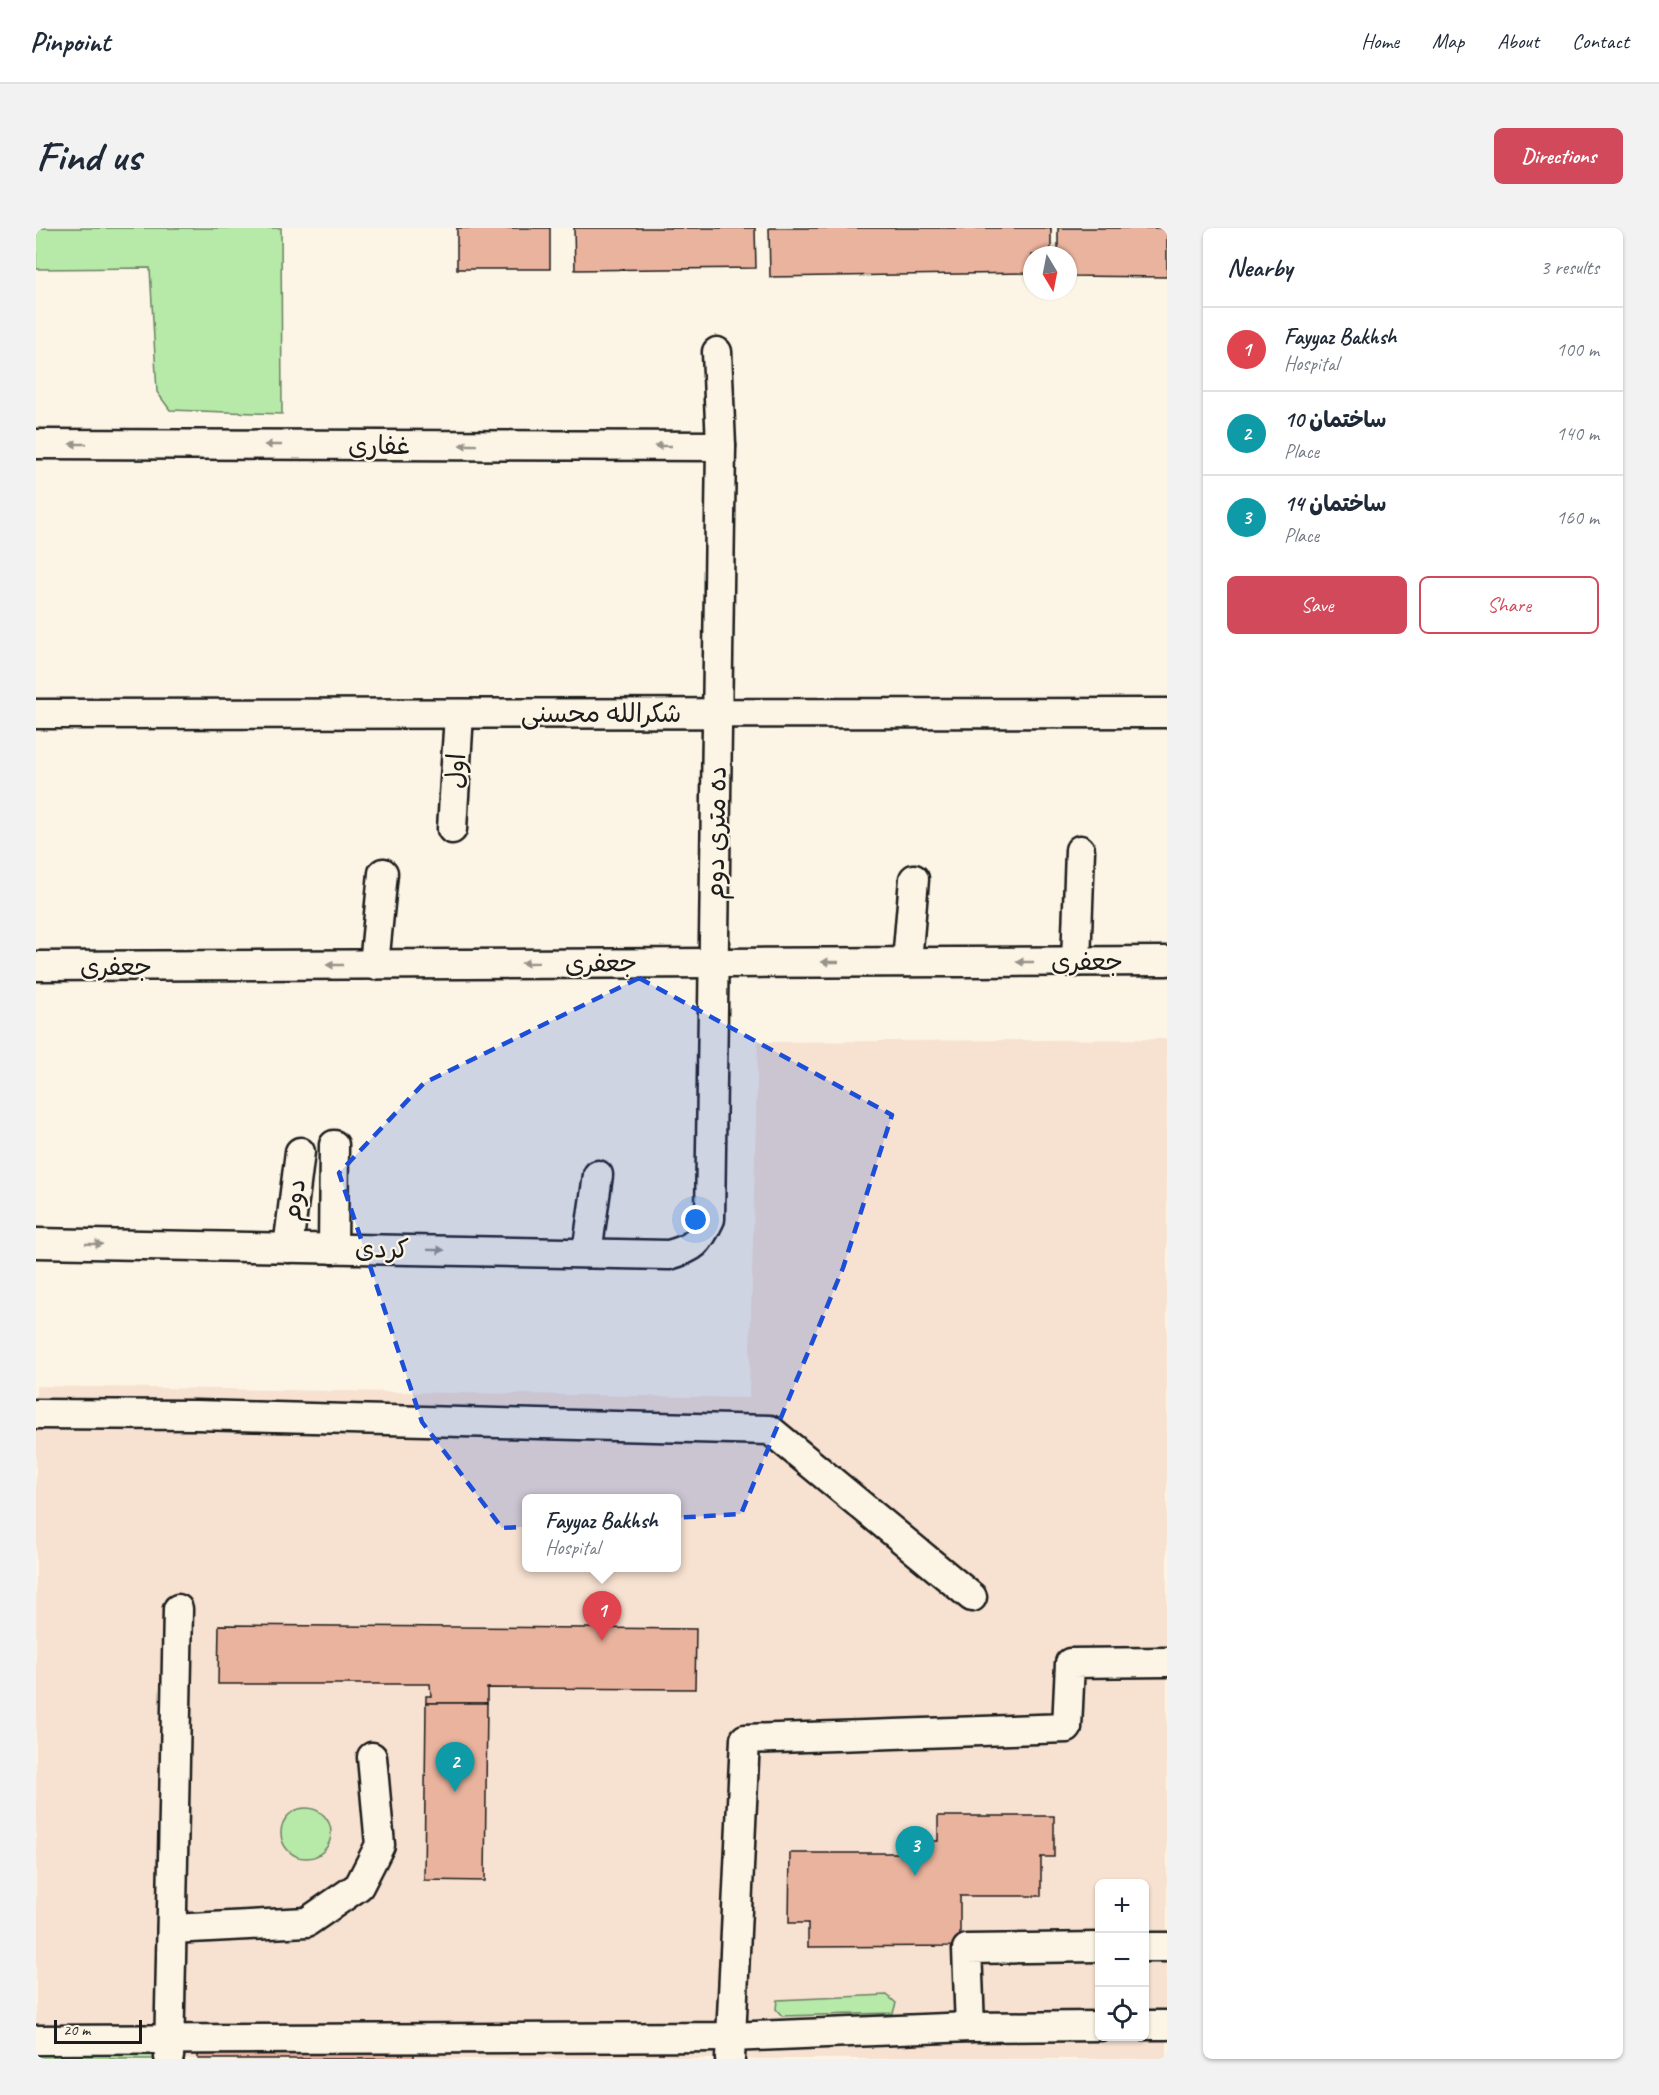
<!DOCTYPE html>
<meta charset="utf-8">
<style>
:root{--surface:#fff;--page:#f2f2f3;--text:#1f2937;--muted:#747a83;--line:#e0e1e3;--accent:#d1495b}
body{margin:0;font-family:Caveat,"Playpen Sans Arabic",sans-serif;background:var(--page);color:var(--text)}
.controls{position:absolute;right:18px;bottom:18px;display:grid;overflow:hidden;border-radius:9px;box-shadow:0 2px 4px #0004}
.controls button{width:54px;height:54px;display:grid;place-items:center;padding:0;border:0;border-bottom:2px solid var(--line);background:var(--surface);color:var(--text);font:30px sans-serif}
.compass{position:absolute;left:987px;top:18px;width:54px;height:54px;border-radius:50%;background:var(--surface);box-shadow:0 2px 4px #0004;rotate:170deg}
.scale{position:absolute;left:18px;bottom:15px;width:88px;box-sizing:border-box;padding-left:6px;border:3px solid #1c1c1c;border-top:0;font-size:16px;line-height:21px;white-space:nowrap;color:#1c1c1c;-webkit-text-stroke:4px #fcf5e5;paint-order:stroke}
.you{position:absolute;left:660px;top:992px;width:21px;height:21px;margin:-15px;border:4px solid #fff;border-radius:50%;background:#1a73e8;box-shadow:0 0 0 9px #1a73e833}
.badge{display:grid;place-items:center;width:39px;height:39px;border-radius:50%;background:var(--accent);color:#fff;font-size:20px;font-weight:700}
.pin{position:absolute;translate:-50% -50px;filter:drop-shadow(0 2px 3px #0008)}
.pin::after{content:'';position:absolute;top:32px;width:21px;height:18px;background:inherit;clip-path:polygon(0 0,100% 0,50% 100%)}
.popup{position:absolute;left:486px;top:1266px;width:159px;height:78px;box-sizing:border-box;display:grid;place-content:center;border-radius:9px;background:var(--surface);filter:drop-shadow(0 2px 4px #0005);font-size:20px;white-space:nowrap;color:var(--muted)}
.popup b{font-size:22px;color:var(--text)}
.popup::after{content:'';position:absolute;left:50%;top:100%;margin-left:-12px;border:12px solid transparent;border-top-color:var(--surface)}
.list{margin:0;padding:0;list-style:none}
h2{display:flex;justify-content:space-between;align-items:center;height:78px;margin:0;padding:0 24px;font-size:26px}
h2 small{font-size:20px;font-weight:400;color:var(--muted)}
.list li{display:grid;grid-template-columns:39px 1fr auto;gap:18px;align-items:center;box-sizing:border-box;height:84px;padding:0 24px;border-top:2px solid var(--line)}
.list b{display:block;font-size:22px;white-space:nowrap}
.list p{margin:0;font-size:20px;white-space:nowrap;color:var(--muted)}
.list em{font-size:20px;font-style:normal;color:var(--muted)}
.actions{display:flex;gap:12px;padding:18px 24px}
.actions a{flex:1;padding:14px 0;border:2px solid var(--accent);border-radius:9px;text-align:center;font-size:21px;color:var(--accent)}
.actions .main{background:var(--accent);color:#fff}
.icon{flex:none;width:33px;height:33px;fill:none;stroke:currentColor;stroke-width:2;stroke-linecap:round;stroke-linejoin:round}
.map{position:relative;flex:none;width:1131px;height:1831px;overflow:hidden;border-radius:9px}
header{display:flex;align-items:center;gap:36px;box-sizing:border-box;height:84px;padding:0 30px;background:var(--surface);border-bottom:2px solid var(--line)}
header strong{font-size:28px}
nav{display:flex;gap:33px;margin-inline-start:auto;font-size:21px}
.intro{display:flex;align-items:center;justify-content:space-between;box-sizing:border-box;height:144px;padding:0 36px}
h1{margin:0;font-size:42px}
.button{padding:15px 27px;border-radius:9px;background:var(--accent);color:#fff;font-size:21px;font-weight:700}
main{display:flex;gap:36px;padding:0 36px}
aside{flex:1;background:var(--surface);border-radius:9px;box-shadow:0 2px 4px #0004}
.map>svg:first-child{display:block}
.built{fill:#f7e1d0;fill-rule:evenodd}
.grass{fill:#b7e9a9;stroke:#6a8262;stroke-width:1.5}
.forest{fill:url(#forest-firs);stroke:#6a8262;stroke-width:1.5}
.building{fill:#eab39e;stroke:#1c1c1c;stroke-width:1.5}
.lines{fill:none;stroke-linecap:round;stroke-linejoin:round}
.street-casing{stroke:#1c1c1c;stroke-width:33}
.street{stroke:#fcf5e5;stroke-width:28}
.oneway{fill:#97938b}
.marked{fill:#1d4ed8;fill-opacity:0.2;stroke:#1d4ed8;stroke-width:4.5;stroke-dasharray:12 8;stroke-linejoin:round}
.labels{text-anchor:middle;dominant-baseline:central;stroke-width:4.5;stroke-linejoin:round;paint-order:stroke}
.street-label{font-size:26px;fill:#1c1c1c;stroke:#fcf5e5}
</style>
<header>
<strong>Pinpoint</strong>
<nav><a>Home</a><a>Map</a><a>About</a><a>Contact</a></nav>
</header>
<div class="intro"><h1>Find us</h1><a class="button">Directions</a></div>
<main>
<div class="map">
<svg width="1131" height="1831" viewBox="0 0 1131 1831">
<defs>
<pattern id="forest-firs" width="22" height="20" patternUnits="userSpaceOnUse" patternTransform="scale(1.5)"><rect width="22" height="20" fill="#b7e9a9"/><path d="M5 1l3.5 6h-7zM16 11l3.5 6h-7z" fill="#9dc791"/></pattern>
</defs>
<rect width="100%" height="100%" fill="#fcf5e5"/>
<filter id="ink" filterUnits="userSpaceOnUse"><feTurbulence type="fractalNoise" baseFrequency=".0167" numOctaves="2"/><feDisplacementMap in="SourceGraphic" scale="12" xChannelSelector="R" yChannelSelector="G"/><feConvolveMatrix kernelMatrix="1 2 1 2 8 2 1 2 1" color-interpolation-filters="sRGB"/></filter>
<g filter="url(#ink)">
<path class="built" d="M1131,811v1020h-1131v-673l713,12 9,-356zM491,1270h150v70h-150zM1064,1656h44v152h-44z"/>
<g class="grass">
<polygon points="0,0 245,0 246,186 134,182 121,164 114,40 0,41"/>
<circle cx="270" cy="1605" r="25"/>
<polygon points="851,1767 860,1775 857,1785 746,1788 740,1781 741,1772"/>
</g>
<rect class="forest" x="0" y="1812" width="132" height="19"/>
<g class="building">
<rect x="421" y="0" width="93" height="41"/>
<polygon points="538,0 719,0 720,40 539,42"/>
<polygon points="733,0 1015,0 1015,27 996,27 996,45 734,49"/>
<polygon points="1022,0 1131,0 1131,49 1032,48 1032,27 1022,27"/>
<polygon points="183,1397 660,1401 659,1461 451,1460 451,1475 390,1475 390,1468 395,1468 394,1456 182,1456"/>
<polygon points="390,1475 451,1475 449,1653 388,1652"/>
<polygon points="902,1588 1018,1588 1018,1629 1005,1629 1005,1668 924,1668 924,1718 772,1719 772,1695 753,1695 754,1625 869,1625 869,1613 902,1613"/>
<polygon points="162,1823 378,1824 378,1831 162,1831"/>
</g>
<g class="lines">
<defs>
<g id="street">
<polyline points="0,216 685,218"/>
<polyline points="0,486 1131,485"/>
<polyline points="416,601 423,486"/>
<polyline points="871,734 878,651"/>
<polyline points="1040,734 1044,622"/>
<polyline points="338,737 347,645"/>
<polyline points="0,738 1131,733"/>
<path d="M0,1015l633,12c25,-7 30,-12 41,-36l11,-773 -4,-94"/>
<polyline points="252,1020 264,924"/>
<polyline points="297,1021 298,917"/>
<polyline points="551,1025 562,947"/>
<polyline points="0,1186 159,1187 734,1202 936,1369"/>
<polyline points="136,1701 271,1694 323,1658 344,1617 336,1529"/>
<polyline points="1108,1719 1131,1719"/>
<polyline points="1108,1797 1131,1797"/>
<polyline points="934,1799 931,1721 1064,1719"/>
<polyline points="0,1812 695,1809 934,1799 1064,1798"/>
<polyline points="133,1829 142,1381"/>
<polyline points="694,1831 709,1511 1031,1500 1034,1435 1131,1434"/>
</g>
</defs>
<use href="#street" class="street-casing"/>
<use href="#street" class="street"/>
</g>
<defs><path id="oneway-solid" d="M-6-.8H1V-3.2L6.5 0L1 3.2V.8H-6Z" transform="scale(1.5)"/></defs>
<g class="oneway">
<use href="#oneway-solid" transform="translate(42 216) rotate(-180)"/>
<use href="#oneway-solid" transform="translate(237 217) rotate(-180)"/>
<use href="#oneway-solid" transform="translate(432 217) rotate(-180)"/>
<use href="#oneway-solid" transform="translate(627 218) rotate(-180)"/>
<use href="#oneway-solid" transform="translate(794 734) rotate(-180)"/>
<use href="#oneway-solid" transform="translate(989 734) rotate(180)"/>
<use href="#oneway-solid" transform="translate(494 735) rotate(179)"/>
<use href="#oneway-solid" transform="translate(299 737) rotate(180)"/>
<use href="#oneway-solid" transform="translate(58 1016) rotate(1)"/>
<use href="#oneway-solid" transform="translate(400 1022) rotate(1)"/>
</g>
</g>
<path class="marked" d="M603,750l253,137 -49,153 -102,246 -239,14 -80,-106 -83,-249 85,-90z"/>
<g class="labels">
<g class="street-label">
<text x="343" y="217">غفاری</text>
<text x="565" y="485">شکرالله محسنی</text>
<text transform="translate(420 543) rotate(-87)">اول</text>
<text transform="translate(680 605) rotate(-89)">ده متری دوم</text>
<text x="1051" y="733">جعفری</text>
<text transform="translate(565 735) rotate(-1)">جعفری</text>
<text x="80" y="738">جعفری</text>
<text transform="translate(258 972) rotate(-83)">دوم</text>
<text transform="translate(346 1021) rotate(1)">کردی</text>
</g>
</g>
</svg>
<div class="controls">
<button>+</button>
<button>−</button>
<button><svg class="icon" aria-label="locate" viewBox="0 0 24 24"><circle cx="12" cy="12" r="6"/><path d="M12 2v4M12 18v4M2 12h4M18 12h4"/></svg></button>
</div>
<svg class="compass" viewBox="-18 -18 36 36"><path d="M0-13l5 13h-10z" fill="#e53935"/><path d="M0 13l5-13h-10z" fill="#747a83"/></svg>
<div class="scale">20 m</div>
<div class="you"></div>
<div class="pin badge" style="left:566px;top:1413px;background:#e0444e">1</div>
<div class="popup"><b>Fayyaz Bakhsh</b>Hospital</div>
<div class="pin badge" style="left:419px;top:1564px;background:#0f9aa8">2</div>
<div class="pin badge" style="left:879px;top:1648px;background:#0f9aa8">3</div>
</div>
<aside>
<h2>Nearby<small>3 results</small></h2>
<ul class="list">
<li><span class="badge" style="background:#e0444e">1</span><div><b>Fayyaz Bakhsh</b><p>Hospital</p></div><em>100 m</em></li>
<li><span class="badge" style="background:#0f9aa8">2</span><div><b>ساختمان 10</b><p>Place</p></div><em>140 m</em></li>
<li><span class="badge" style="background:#0f9aa8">3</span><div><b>ساختمان 14</b><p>Place</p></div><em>160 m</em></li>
</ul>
<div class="actions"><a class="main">Save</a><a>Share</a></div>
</aside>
</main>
